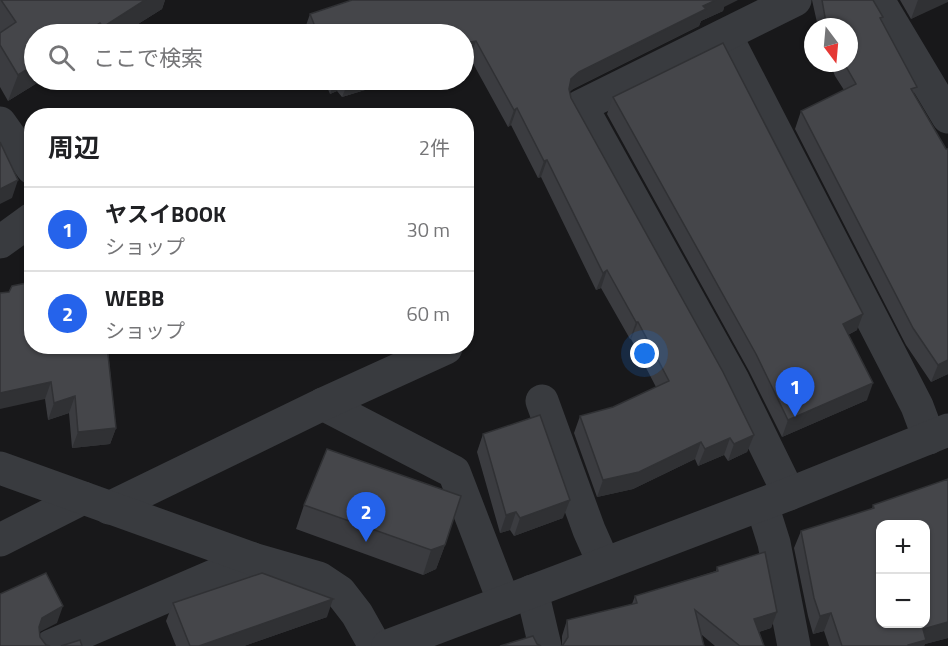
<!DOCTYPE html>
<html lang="ja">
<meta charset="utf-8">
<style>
:root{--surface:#fff;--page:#f2f2f2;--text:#202124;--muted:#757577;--line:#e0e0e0;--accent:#2563eb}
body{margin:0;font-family:"Titillium Web","Noto Sans JP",sans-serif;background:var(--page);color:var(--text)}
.controls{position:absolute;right:18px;bottom:18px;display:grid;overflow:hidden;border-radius:12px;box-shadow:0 2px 4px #0004}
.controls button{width:54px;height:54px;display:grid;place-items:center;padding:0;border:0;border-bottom:2px solid var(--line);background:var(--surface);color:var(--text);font:30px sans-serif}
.compass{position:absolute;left:804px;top:18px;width:54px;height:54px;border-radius:50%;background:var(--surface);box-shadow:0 2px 4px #0004;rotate:164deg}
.you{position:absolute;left:645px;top:354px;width:21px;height:21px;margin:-15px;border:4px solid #fff;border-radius:50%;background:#1a73e8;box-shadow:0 0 0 9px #1a73e833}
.badge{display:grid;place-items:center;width:39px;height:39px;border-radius:50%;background:var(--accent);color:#fff;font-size:20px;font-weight:700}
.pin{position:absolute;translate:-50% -50px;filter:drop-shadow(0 2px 3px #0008)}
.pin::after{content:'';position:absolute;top:32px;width:21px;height:18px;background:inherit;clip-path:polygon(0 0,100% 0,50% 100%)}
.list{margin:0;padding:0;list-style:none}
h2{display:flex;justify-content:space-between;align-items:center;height:78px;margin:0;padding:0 24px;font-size:26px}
h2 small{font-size:20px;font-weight:400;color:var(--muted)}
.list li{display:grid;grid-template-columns:39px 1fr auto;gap:18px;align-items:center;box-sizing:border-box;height:84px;padding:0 24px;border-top:2px solid var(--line)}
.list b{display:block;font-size:22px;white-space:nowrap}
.list p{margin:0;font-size:20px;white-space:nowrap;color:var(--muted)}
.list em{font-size:20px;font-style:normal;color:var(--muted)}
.icon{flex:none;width:33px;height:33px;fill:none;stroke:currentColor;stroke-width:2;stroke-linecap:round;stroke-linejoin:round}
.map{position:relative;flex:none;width:948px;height:646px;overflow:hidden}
.search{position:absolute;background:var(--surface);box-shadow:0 2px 4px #0004;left:24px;top:24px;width:450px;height:66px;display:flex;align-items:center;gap:15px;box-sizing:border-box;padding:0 21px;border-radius:33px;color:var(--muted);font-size:22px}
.panel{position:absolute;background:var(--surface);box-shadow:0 2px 4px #0004;left:24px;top:108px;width:450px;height:246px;border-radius:24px}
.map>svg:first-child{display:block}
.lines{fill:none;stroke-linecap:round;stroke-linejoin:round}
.minor{stroke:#393b3f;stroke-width:33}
.tertiary{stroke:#393b3f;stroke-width:33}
.wall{fill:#3b3c40}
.shaded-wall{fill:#303134}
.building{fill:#45464a;stroke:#303134;stroke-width:1.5;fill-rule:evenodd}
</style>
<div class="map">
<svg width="948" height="646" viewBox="0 0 948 646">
<rect width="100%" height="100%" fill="#18181a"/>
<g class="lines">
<g class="minor">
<polyline points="878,0 948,117"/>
<polyline points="726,36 917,406 929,438"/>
<polyline points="0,123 32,168"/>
<polyline points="0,242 32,219"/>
<polyline points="542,401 589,530 604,564"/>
<polyline points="323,404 454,472 504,602"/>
<polyline points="789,494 733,380 581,106 795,0"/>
<polyline points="762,505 774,543 794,646"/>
<polyline points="109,508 323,404 446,348"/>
<polyline points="0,540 83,498"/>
<polyline points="532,591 545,646"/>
<polyline points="51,646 253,559"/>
</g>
<g class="tertiary">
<polyline points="0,468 253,559 319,578 340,592 357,614 375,646"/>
<polyline points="388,646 789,494 948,430"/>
</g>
</g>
<g class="wall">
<polygon points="0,0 165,0 162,9 122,34 34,34 34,80 42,80 8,101 0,87"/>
<polygon points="812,0 873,0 882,21 917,87 914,94 948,374 931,382 906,345 795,129 801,111 844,90 835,76 830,63 849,63 849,27 818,27"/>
<polygon points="900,0 948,0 911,19"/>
<polygon points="724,7 723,11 701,21 699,26 573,89 569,92 571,98 754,435 747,452 728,461 724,455 698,466 695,459 633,489 597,497 574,433 580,416 613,407 656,387 631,339 630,339 601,288 596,290 541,177 538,178 511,125 508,127 470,58 464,34 305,34 304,31 310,14"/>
<polygon points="324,80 381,80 378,86 342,97 337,91 330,94"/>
<polygon points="613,97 857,330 848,335 867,400 782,437 749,371 607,114"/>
<polygon points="32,234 32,262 24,251 30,235"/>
<polygon points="32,346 113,346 112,350 108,351 116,428 110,444 72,448 69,413 48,420 45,399"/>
<polygon points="483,434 563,518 514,536 510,530 500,533 477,452"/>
<polygon points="948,479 948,638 925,644 924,646 829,646 824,631 813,634 808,616 794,548 801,531 872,509 873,505"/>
<polygon points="304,505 445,545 436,569 423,575 296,529"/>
<polygon points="717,567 777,612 771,628 759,632 764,646 715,646 702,635 562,645 562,636 567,620 632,604 635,596 716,571"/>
<polygon points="173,603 327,617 244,646 176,646 166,621"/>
</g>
<g class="shaded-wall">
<polygon points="145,0 165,0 162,9 122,34 100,34 103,27"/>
<polygon points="716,0 738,0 724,7 723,11 701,21 699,26 573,89 565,96 571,79 579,72 703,6"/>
<polygon points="918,0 948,0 948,2 911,19"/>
<polygon points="100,23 96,34 82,34"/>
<polygon points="476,41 470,58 464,59 464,43"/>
<polygon points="34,65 34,80 42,80 8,101 18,75"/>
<polygon points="335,80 342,80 337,91 330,94"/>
<polygon points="349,80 381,80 378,86 342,97"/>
<polygon points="517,108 511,125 508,127 514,110"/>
<polygon points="547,160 541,177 538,178 544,161"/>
<polygon points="18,180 12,198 0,204 0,189"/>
<polygon points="607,270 601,288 596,290 603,273"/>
<polygon points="863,314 857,330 837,340 843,324"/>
<polygon points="636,322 638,322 631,339 630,339"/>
<polygon points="102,346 113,346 112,350 100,353"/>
<polygon points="948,360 948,374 931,382 938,365"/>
<polygon points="51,382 45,399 0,409 0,393"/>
<polygon points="873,383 867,400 782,437 788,420"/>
<polygon points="75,396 69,413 48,420 54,403"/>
<polygon points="116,428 110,444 72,448 78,432"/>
<polygon points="754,435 747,452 728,461 734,444"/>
<polygon points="730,438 724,455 698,466 705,449"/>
<polygon points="701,442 695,459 633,489 597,497 603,480"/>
<polygon points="570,500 563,518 514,536 520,518"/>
<polygon points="516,512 510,530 500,533 506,515"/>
<polygon points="445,545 436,569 423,575 431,550"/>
<polygon points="333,599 327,617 244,646 199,646"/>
<polygon points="63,606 57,623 36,634 33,643 42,618"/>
<polygon points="777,612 771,628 749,635 754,619"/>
<polygon points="831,613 824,631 813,634 820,616"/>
<polygon points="948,622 948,638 925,644 924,646 907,646 923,629"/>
</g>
<g class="building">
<polygon points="1,0 145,0 103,27 100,23 82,34 34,34 34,65 18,75 0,45 0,33 16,22"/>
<polygon points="352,0 716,0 703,6 706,9 579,72 571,79 569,89 571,98 723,372 754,435 734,444 730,438 705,449 701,442 639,472 603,480 580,416 613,407 669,381 638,322 636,322 607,270 603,273 547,160 544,161 517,108 514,110 476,41 464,43 464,34 318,34 310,14"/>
<polygon points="822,0 873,0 883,17 880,18 917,87 911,89 946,149 948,149 948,360 938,365 913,328 801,111 856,84 844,63 849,63 849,27 828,27 826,23"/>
<polygon points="723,43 863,314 843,324 873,383 788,420 756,354 613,97"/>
<polygon points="0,142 18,180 0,189"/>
<polygon points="32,282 32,346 107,346 116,428 78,432 75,396 54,403 51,382 0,393 0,293 9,292 12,286"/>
<polygon points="540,415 570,500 520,518 516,512 506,515 483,434"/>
<polygon points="327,449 461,496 445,545 431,550 304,505"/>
<path d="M948,479v143l-25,7 3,11 -18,5v1h-66l-11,-33 -11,3 -6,-18 -13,-67 73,-23 -1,-3zM880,525h46v99h-46z"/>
<polygon points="765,552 777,612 754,619 764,646 740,646 695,610 704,646 561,646 563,645 568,637 567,620 637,603 635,596 718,571 717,567"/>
<polygon points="46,573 63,606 42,618 39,627 40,637 46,645 50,646 0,646 0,594"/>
<polygon points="262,573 333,599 199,646 190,646 173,603"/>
<polygon points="533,636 537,644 541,646 500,646"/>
<polygon points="80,640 82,646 61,646"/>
</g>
</svg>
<div class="controls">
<button>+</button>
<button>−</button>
</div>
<svg class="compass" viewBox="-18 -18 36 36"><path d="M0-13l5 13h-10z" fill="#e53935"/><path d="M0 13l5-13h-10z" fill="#757577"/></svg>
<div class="you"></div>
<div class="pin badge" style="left:795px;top:417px">1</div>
<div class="pin badge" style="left:366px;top:542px">2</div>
<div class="search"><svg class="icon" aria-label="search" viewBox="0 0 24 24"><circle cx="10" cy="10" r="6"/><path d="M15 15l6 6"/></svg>ここで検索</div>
<section class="panel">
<h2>周辺<small>2件</small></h2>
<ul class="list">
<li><span class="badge">1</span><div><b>ヤスイBOOK</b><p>ショップ</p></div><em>30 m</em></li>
<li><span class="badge">2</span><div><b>WEBB</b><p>ショップ</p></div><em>60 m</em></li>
</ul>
</section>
</div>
